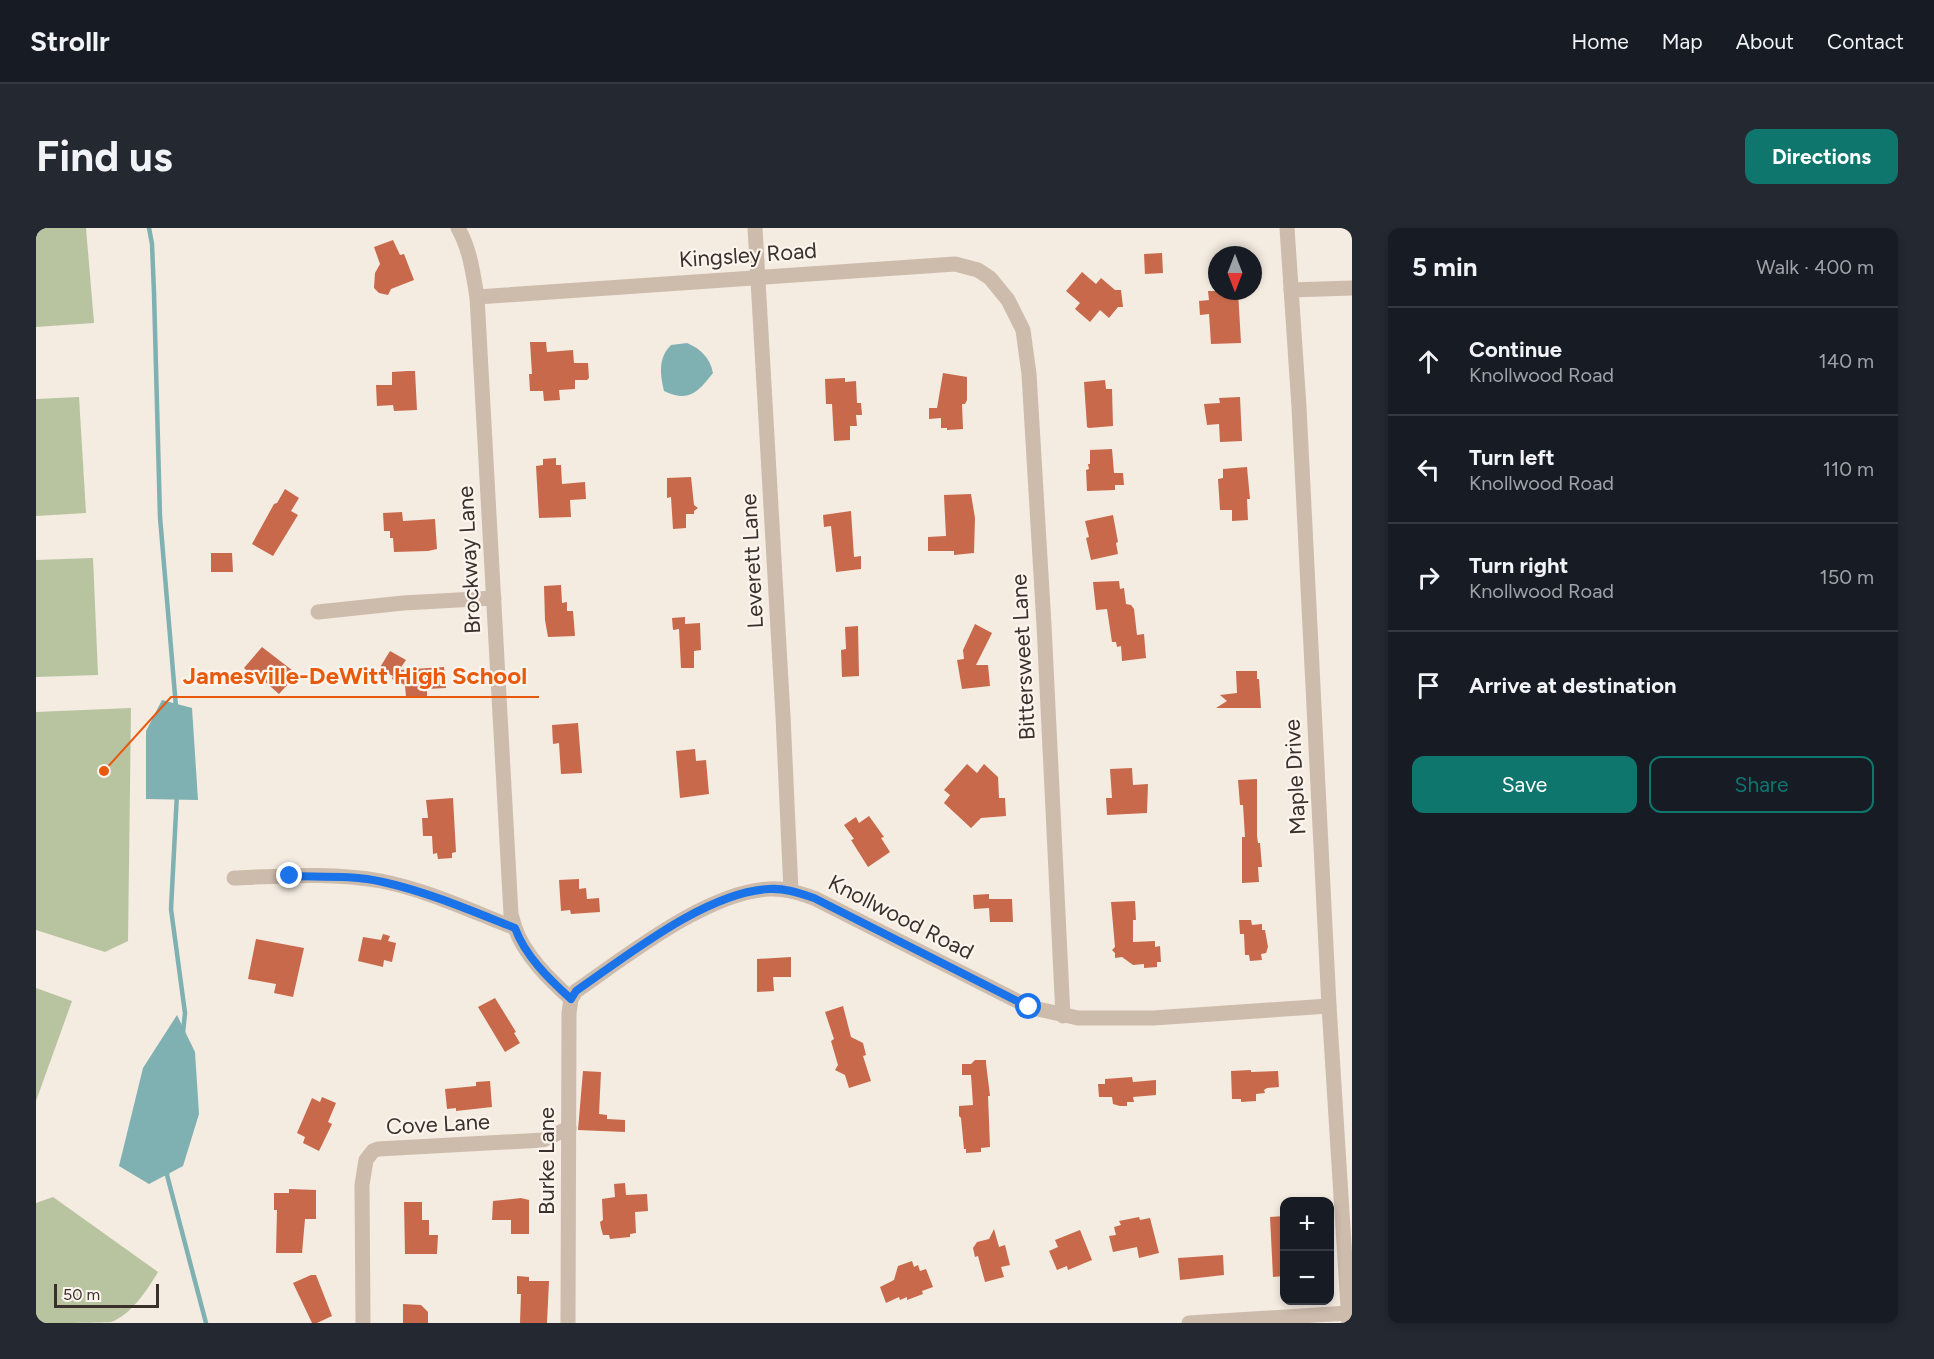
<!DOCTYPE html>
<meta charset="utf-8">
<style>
:root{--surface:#171b24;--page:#242831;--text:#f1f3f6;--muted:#9ea1a6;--line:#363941;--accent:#0f766e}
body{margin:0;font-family:Figtree,sans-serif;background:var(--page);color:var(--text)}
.controls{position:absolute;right:18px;bottom:18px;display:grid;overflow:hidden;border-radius:12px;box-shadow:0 3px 9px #0003}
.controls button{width:54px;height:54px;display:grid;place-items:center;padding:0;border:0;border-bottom:2px solid var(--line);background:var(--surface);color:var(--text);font:30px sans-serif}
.compass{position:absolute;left:1172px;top:18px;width:54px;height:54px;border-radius:50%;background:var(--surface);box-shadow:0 3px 9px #0003;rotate:180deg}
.scale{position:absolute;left:18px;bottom:15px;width:105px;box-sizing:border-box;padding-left:6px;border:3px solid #3b302b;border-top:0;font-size:16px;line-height:21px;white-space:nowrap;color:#3b302b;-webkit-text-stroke:4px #fbf5ee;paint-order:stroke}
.stop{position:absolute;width:18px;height:18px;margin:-14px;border:4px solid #1a73e8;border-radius:50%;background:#fff}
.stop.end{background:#1a73e8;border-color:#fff;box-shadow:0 2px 6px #0008}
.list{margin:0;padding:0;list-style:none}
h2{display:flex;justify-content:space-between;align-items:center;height:78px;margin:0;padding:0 24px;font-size:26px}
h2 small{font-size:20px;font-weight:400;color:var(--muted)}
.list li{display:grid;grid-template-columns:39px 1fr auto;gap:18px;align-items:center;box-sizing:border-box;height:108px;padding:0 24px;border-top:2px solid var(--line)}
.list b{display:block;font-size:22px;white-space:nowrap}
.list p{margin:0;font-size:20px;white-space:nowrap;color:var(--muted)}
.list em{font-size:20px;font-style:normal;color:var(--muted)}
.actions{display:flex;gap:12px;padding:18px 24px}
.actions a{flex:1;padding:14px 0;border:2px solid var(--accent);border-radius:12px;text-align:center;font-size:21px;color:var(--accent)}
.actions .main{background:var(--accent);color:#fff}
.icon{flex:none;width:33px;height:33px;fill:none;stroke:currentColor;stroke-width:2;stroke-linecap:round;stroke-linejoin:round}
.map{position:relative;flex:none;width:1316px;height:1095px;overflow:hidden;border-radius:12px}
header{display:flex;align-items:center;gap:36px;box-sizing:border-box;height:84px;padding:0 30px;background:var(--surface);border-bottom:2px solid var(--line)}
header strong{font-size:28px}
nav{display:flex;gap:33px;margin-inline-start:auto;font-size:21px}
.intro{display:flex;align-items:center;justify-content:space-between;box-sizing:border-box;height:144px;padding:0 36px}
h1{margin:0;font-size:42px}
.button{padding:15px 27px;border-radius:12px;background:var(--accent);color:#fff;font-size:21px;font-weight:700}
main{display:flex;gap:36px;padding:0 36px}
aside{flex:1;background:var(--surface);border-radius:12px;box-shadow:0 3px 9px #0003}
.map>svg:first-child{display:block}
.green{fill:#b8c4a0}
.water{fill:#7fb0b2}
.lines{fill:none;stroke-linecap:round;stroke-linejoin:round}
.stream{stroke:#7fb0b2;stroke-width:4.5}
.building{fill:#c8694b}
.minor{stroke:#cdbbac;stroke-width:15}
.route{stroke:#1a73e8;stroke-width:8}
.labels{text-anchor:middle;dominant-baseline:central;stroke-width:4.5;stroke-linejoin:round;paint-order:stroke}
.street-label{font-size:22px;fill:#3b302b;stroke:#fbf5ee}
.leader{fill:none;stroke:#e8590c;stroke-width:2}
.callout-dot{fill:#e8590c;stroke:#fbf5ee;stroke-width:2}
.callout-label{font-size:24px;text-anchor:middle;font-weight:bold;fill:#e8590c;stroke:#fbf5ee;stroke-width:4.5;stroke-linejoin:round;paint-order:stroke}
</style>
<header>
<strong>Strollr</strong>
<nav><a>Home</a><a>Map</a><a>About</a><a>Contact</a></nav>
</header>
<div class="intro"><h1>Find us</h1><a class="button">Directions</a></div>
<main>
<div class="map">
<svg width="1316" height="1095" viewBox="0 0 1316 1095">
<rect width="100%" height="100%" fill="#f4ebe1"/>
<g class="green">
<polygon points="0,0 50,0 58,95 0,99"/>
<polygon points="43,169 50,285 0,288 0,171"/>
<polygon points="57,330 62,447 0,449 0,332"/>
<polygon points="95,480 92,713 69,724 0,702 0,484"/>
<polygon points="0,760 36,773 0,873"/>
<path d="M17,969l105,75c-11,18 -27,43 -47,50 -13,1 -59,1 -75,1v-120z"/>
</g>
<g class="water">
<path d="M651,115c14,6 23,15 26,30 -15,19 -24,30 -49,18 -4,-17 -6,-33 7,-46z"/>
<polygon points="126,472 156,480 162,572 110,571 110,503"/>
<polygon points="141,787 159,824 163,886 147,938 113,956 83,938 107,840"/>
</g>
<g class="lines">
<g class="stream">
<polyline points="113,0 116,16 118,65 124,289 140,479"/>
<polyline points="141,565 135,681 149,785 147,805"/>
<polyline points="132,941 131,947 170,1095"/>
</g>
</g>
<g class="building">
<polygon points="357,12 364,27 368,26 378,52 355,61 352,67 343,65 338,60 339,45 344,36 338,19"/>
<polygon points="1126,25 1127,45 1109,46 1108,26"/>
<polygon points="1046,44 1060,56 1065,50 1079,62 1085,62 1087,79 1082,79 1073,90 1064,82 1054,94 1039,81 1044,75 1030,63"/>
<polygon points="1172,63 1202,63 1205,115 1175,116 1173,86 1164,87 1163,73 1173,72"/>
<polygon points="494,114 510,114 511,124 537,122 538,135 552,135 553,150 551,152 539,152 539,161 523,162 524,172 508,173 507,163 494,163 493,146 496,146"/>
<polygon points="371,143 379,143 381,182 358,183 357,177 341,178 340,157 356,157 356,144"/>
<polygon points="907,145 931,149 931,172 929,176 926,176 927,201 911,202 911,200 905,200 905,190 893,191 893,180 901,180"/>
<polygon points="809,150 809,154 820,153 821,175 825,175 826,187 820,187 821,198 814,198 814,212 798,213 796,176 790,176 789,151"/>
<polygon points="1069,152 1070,161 1076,161 1077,198 1053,200 1051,199 1048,154"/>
<polygon points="1204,169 1206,213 1184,214 1183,196 1171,197 1168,176 1184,175 1183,170"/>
<polygon points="1076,221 1078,245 1087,245 1088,257 1079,257 1079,262 1051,263 1050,242 1053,241 1052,236 1054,236 1054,222"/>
<polygon points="520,230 520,237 525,237 526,256 549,254 550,271 534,272 535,289 503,290 500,238 507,237 507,231"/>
<polygon points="1211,239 1214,271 1211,271 1212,292 1196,293 1196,282 1184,282 1182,251 1187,250 1187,241"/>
<polygon points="655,249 658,277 662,280 658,283 658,286 650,286 650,300 637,301 635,269 631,270 631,250"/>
<polygon points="249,261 263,270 255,283 262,287 237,328 216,316 238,276 241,275"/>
<polygon points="935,266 939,290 938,325 918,327 918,323 892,323 892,309 910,308 908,267"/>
<polygon points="815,283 818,329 825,328 825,341 800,344 795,298 788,299 787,287"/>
<polygon points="366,284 367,293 399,291 401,321 392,323 358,324 357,310 354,310 354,303 348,303 347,285"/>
<polygon points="1077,287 1082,314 1080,315 1082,326 1055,332 1050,310 1053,309 1049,293"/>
<polygon points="175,325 196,325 197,344 175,344"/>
<polygon points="1083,353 1084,361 1088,360 1090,376 1095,377 1098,381 1101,407 1108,406 1110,430 1086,433 1085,418 1081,419 1080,414 1076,414 1071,381 1060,382 1057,354"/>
<polygon points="525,357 526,375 531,374 531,383 537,383 539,408 512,409 509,392 508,358"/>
<polygon points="649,389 649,396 664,395 665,422 658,423 658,440 645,440 643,401 637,402 636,390"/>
<polygon points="939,396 956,405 940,437 952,437 954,458 926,461 921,432 928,431 927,422"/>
<polygon points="822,398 823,448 806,449 805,422 810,421 809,399"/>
<polygon points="226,419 261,446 243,466 219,445 217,448 208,440"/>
<polygon points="354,423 370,432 363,442 408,439 410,460 391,461 391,468 370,469 369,457 356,451 357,448 343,441"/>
<polygon points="1200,443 1221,443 1221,451 1223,451 1225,480 1180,480 1191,473 1184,467 1201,465"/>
<polygon points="542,495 546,545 525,546 523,515 517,516 516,497"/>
<polygon points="659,521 660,533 670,532 673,566 644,570 640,523"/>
<polygon points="931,536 941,545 948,536 962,549 963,570 969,570 970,588 945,590 935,600 908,575 914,567 908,562"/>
<polygon points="1096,540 1097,557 1112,556 1111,585 1071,587 1070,570 1076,570 1074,541"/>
<polygon points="1221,551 1221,608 1222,615 1224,615 1226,639 1222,639 1223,654 1206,655 1206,609 1209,609 1207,577 1204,577 1202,552"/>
<polygon points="417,570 420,624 416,625 416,630 402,631 401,625 397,626 396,608 387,608 386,590 392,590 390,572"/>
<polygon points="833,588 848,609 845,610 854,624 832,639 815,612 818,611 808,597 820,589 823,595"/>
<polygon points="543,651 543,661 550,660 551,671 563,670 564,684 535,686 534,682 525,683 523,652"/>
<polygon points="953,666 953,671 976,671 977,694 954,694 953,680 938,681 937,667"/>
<polygon points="1099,673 1100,692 1097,692 1097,714 1119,713 1119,719 1124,718 1125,734 1121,734 1121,739 1108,740 1108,736 1097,737 1086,729 1079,730 1079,725 1076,722 1079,719 1075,674"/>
<polygon points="1203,692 1215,692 1216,697 1226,696 1226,702 1229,702 1232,719 1230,725 1225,726 1226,732 1214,733 1213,727 1209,727 1208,706 1204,706"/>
<polygon points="347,706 354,708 352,713 360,715 356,734 348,732 347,739 322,733 327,709 345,712"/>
<polygon points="220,711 268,720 257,769 238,765 240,756 212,751"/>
<polygon points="755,729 755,749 737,749 738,763 721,764 721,731"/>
<polygon points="459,770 480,804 478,805 484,815 469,824 442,779"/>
<polygon points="807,778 815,809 827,815 830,827 827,828 835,853 813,860 809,847 799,842 802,837 795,813 798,811 789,784"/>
<polygon points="939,832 950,832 950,835 954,868 952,868 954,919 945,920 945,924 930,925 930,921 928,921 925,890 923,888 923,878 937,877 935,847 926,847 926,836 935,836"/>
<polygon points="1215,842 1215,844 1242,843 1243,859 1231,860 1228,862 1229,865 1220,866 1220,873 1205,874 1205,871 1196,871 1195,843"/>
<polygon points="547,843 565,844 563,886 571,887 571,891 589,892 589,904 542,902"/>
<polygon points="1096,849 1097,854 1120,852 1120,867 1097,869 1098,874 1091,874 1091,878 1084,878 1077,876 1076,869 1063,869 1062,856 1069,856 1069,851"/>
<polygon points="454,853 456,879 420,883 420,880 411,881 409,861 440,858 440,854"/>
<polygon points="286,869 300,875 292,894 296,896 283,923 267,915 269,909 261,905 276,870 284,874"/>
<polygon points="589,955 590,967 611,966 612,983 599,984 600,1005 594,1006 594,1009 574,1011 573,1007 567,1007 565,1000 564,994 567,992 566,971 579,969 578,956"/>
<polygon points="253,961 280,962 280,991 269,991 266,1025 240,1025 241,982 238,982 238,965 253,965"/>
<polygon points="485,970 493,972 493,1006 475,1006 475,992 456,992 457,973"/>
<polygon points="368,974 386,974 386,992 393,992 393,1007 402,1007 401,1026 369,1026"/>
<polygon points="1248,988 1248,1048 1237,1049 1234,989"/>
<polygon points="1103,989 1104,992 1114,990 1123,1025 1103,1030 1101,1019 1077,1024 1073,1008 1080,1007 1078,999 1085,997 1083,993"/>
<polygon points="958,1001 963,1019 969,1017 974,1037 965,1039 968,1049 949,1054 942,1028 939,1029 937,1020 941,1014 953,1011"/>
<polygon points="1044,1002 1056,1032 1032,1042 1031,1038 1021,1042 1013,1023 1022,1019 1019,1012"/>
<polygon points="1187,1027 1188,1047 1144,1052 1142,1030"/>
<polygon points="876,1033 878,1039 882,1037 884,1043 890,1041 897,1059 886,1063 887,1066 871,1072 871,1069 864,1072 863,1069 850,1075 844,1059 858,1052 862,1038"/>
<polygon points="275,1047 280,1047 296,1088 281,1095 276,1095 257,1055"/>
<polygon points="481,1048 493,1049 493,1053 513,1053 511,1095 484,1095 485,1066 481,1066"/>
<polygon points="367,1076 385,1077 392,1084 392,1095 367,1095"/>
</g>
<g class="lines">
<g class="minor">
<path d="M422,0c12,21 15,45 19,69l34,617 4,14"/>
<polyline points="719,0 747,488 755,663"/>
<polyline points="1251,0 1263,179 1293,778 1313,1095"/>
<polyline points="1255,62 1316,60"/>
<polyline points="441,69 919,36 942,42 954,50 972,72 987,102 993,146 1008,397 1027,788"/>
<polyline points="282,384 367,375 458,370"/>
<path d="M198,650c49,-2 99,-6 147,3 46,9 90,30 134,47 10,28 35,52 56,71"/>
<polyline points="327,1095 326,957 330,932 337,923 342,921 507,912 533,900"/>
<path d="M532,1095l1,-310 2,-14 5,-8c51,-35 131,-99 193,-102 16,-1 30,4 45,9l215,109 49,11h75l176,-12"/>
<polyline points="1153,1095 1312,1085"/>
</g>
</g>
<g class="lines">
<path class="route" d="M254,648c31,1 63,-1 93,6 45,10 89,29 132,46 10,28 35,52 56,71l5,-8c51,-35 130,-99 193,-102 16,-1 30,4 45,9l215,109"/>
</g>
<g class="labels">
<g class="street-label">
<text transform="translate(712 27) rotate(-4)">Kingsley Road</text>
<text transform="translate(433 332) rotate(-93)">Brockway Lane</text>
<text transform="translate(716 333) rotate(-93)">Leverett Lane</text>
<text transform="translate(987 429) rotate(-93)">Bittersweet Lane</text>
<text transform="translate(1259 549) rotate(-93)">Maple Drive</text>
<text transform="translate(865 689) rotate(27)">Knollwood Road</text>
<text transform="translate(402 896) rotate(-3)">Cove Lane</text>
<text transform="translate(510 933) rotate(-90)">Burke Lane</text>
</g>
</g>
<path class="leader" d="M68 543L135 469H503"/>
<circle class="callout-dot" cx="68" cy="543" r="6"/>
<g class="callout-label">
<text x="319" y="456">Jamesville-DeWitt High School</text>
</g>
</svg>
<div class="controls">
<button>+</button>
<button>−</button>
</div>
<svg class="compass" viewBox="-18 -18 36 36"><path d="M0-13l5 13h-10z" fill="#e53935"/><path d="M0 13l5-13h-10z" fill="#9ea1a6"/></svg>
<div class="scale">50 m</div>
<div class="stop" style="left:993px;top:779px"></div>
<div class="stop end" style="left:254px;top:648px"></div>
</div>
<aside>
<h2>5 min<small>Walk · 400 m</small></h2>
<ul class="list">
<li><svg class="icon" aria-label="ahead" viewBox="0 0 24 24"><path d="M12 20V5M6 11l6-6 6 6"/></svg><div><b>Continue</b><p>Knollwood Road</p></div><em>140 m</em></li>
<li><svg class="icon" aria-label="left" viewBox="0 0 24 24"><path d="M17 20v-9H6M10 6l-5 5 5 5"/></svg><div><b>Turn left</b><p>Knollwood Road</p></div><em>110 m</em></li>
<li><svg class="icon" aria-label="right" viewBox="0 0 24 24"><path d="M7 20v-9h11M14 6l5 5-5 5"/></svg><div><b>Turn right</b><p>Knollwood Road</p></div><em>150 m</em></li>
<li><svg class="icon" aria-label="arrive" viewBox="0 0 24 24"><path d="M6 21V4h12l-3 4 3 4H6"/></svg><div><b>Arrive at destination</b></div></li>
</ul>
<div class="actions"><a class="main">Save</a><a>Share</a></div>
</aside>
</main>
